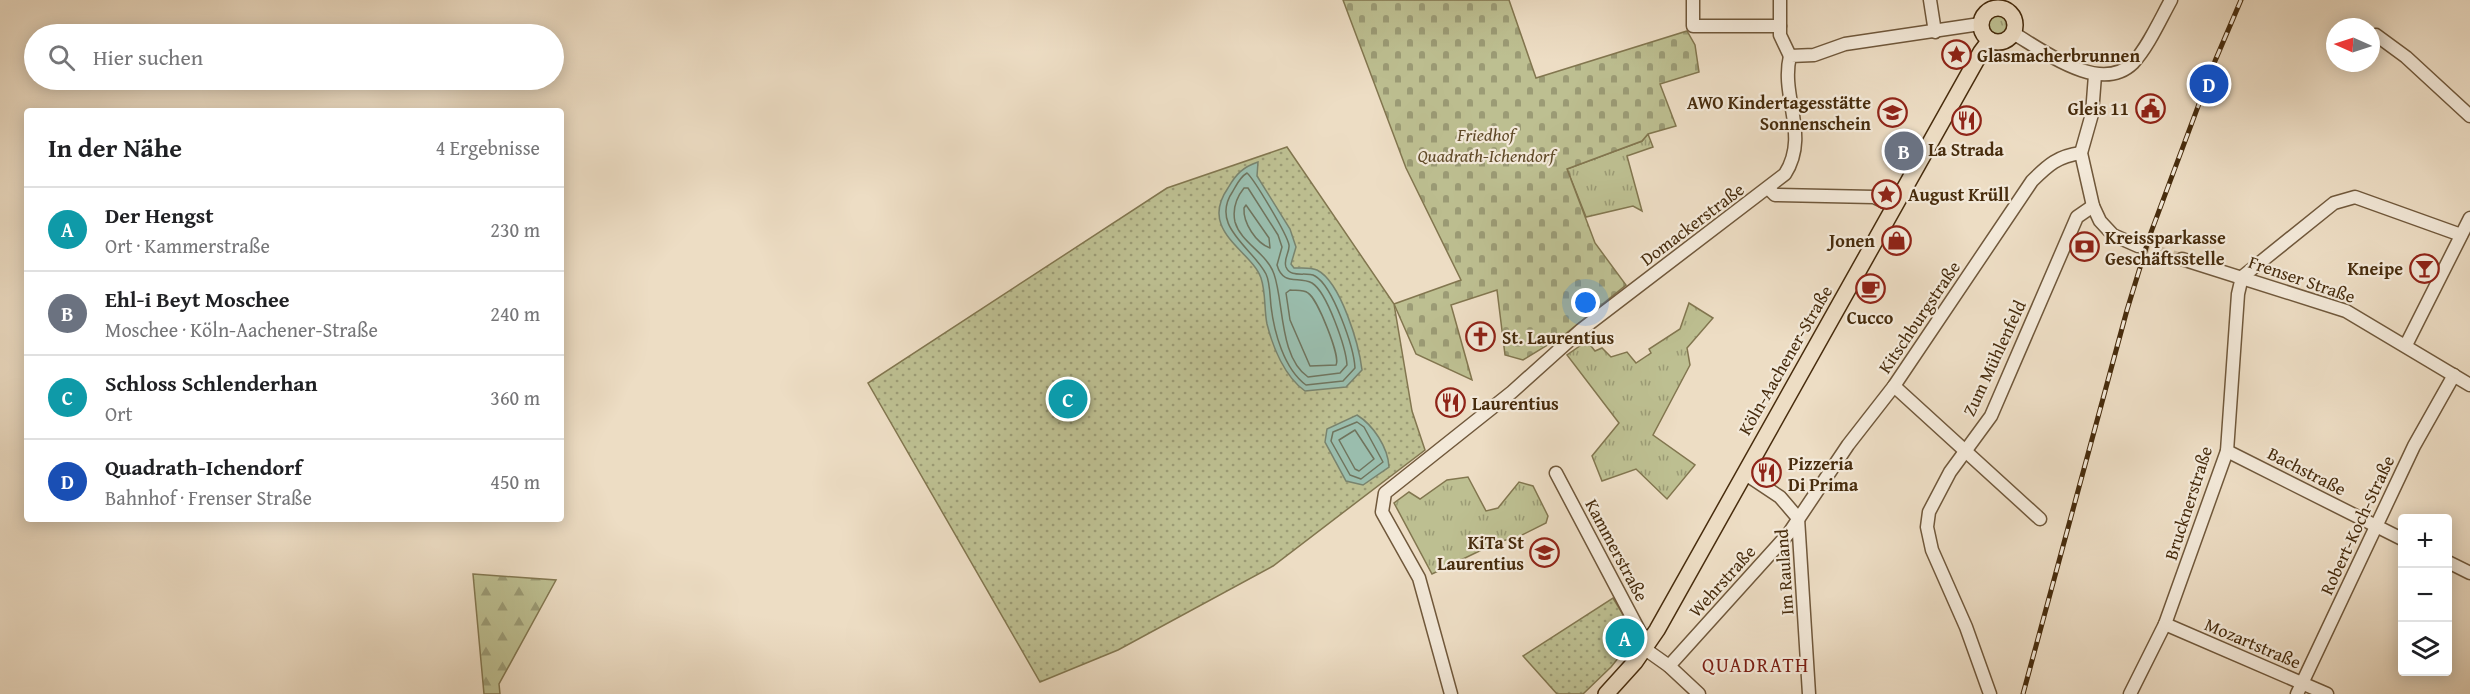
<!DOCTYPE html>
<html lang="de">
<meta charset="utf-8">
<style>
:root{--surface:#fff;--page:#f2f2f2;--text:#202124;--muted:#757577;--line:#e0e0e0;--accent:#0f766e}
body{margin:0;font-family:"Gentium Book Plus",serif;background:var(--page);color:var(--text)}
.controls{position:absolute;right:18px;bottom:18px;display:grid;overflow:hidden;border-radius:6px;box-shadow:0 3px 15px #0003}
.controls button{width:54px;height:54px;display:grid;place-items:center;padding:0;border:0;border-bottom:2px solid var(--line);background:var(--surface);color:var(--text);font:30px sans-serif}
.compass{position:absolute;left:2326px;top:18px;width:54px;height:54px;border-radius:50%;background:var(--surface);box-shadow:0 3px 15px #0003;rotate:273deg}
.you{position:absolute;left:1586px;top:303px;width:21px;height:21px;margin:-15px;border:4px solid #fff;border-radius:50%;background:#1a73e8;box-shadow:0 0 0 9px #1a73e833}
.badge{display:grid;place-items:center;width:39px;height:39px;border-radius:50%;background:var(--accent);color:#fff;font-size:20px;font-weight:700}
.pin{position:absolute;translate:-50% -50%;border:3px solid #fff;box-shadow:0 2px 6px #0006}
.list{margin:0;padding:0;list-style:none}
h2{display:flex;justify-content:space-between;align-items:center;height:78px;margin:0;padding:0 24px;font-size:26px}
h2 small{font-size:20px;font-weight:400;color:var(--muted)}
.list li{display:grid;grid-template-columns:39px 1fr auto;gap:18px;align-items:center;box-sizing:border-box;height:84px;padding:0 24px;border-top:2px solid var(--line)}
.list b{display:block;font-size:22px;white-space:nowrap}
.list p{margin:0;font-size:20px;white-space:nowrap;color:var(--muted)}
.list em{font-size:20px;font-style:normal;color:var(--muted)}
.icon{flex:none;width:33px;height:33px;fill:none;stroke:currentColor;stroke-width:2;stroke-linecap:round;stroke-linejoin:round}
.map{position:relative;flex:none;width:2470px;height:694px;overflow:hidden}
.search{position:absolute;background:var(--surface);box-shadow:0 3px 15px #0003;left:24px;top:24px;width:540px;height:66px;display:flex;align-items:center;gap:15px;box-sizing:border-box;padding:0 21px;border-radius:33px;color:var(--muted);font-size:22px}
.panel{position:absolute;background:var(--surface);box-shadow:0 3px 15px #0003;left:24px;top:108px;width:540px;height:414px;border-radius:6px}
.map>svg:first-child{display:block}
.grass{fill:url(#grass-tufts);stroke:#82764f;stroke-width:1.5}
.forest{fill:url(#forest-firs);stroke:#82764f;stroke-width:1.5}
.cemetery{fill:url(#cemetery-stones);stroke:#82764f;stroke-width:1.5}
.park{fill:url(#park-dots);stroke:#82764f;stroke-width:1.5}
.water{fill:#9abdad;stroke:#79836d;stroke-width:1.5}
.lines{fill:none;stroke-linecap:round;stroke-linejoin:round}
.shore{stroke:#70745d;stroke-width:1.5}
.minor-tunnel{stroke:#ccba9f;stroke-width:12;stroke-dasharray:12 6;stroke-linecap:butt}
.minor-casing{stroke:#70583b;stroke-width:15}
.major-casing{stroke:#472c0d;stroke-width:18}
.minor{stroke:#f3e9d9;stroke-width:12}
.major{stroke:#edddc4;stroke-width:15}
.rail-casing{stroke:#472c0d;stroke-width:5}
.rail{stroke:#f3e9d9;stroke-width:3;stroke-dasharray:9;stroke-linecap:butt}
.labels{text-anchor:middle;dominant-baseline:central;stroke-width:4.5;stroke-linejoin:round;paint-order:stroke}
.poi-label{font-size:18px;font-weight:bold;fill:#472c0d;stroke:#f3e9d9;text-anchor:start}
.park-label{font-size:18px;font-style:italic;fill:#5f4927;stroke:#f3e9d9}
.street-label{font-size:18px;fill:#472c0d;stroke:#f3e9d9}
.neighbourhood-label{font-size:20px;letter-spacing:1.5px;fill:#7a1f14;stroke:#f3e9d9}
</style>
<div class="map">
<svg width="2470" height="694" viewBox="0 0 2470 694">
<defs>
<pattern id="grass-tufts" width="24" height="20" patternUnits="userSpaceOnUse" patternTransform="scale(1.5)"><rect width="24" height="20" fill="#bdbf91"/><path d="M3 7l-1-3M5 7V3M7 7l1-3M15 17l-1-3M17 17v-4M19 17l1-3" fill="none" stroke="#9b9b75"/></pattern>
<pattern id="forest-firs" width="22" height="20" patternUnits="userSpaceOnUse" patternTransform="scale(1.5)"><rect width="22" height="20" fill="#bdbf91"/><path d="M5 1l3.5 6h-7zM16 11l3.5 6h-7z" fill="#9b9b75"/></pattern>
<pattern id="cemetery-stones" width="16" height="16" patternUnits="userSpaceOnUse" patternTransform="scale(1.5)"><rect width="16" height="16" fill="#bdbf91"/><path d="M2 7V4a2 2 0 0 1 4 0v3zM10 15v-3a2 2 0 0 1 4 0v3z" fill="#9b9b75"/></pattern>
<pattern id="park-dots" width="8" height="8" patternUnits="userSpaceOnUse" patternTransform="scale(1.5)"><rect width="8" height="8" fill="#bdbf91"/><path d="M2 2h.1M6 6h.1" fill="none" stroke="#9b9b75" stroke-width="1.8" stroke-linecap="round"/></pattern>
</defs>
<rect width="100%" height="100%" fill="#edddc4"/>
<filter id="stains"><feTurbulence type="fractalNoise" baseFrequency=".00333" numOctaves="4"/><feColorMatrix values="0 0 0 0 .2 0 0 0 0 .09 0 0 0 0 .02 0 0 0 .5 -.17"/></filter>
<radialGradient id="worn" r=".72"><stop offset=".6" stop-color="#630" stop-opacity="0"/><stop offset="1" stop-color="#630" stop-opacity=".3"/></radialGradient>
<g class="grass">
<circle cx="1997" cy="25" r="11"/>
<polygon points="1648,134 1653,147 1627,156 1642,211 1633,206 1586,217 1567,169 1642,141"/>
<polygon points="1689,303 1713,318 1687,348 1690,365 1653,435 1695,465 1667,499 1636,469 1602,481 1592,456 1619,423 1567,355 1587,341 1595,351 1602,348 1611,357 1627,352 1636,363 1651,353 1649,349 1680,329"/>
<polygon points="1468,477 1486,511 1498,508 1519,482 1533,486 1548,516 1546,523 1518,537 1498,542 1432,574 1394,503 1409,492 1420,499 1447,480"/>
</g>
<polygon class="forest" points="473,574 556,580 499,684 500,694 484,694"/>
<polygon class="cemetery" points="1343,0 1509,0 1536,78 1687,31 1695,45 1699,72 1660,84 1676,126 1648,134 1642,141 1567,169 1595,243 1626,285 1564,335 1523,360 1505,355 1497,290 1451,305 1472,380 1416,354 1394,304 1461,280 1406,168"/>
<g class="park">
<polygon points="1287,147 1394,304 1412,411 1425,450 1273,566 1118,650 1040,682 868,383 1167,188"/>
<polygon points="1613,598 1636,636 1611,667 1583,694 1557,694 1523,656"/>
</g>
<g class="water">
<path d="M1258,162l-1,14 33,53 6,18 -5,17 3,4c7,0 17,-1 23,2 24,12 42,75 45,100l-16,17 -41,4c-20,-14 -32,-43 -38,-67 -3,-14 -1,-31 -6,-46 -10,-28 -63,-47 -33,-90 8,-14 15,-21 30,-26z"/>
<path d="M1357,415c16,10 31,32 32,52l-26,18 -17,-4 -21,-39 2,-13z"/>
</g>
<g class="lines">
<g class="shore">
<path d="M1247,173c7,6 40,61 42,72 1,7 -6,14 -3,22 5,12 20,4 29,9 18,10 39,72 40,92l-12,13 -37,4c-22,-16 -32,-53 -35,-79 -1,-9 -1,-24 -5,-32 -14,-27 -57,-48 -33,-83 4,-7 7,-14 14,-18z"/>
<path d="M1244,188h4l30,47 4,12 -5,18c6,21 21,11 35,18 15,9 34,65 35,82l-7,8 -32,4c-29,-20 -24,-75 -34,-103 -7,-21 -33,-31 -39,-52 -3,-14 1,-24 9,-34z"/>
<path d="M1246,205l23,33 1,10c-14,-5 -27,-25 -26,-40z"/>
<path d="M1290,290c5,1 13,-1 18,3 9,5 33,64 28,72l-26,1 -20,-46 -4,-27z"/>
<polygon points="1357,422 1364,427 1383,462 1361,479 1350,475 1331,441 1333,432"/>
<polygon points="1355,430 1374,459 1359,471 1355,469 1339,440"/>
</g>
<polyline class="minor-tunnel" points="2138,246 2182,259"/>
<defs>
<g id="minor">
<polyline points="1693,0 1693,26 1780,26"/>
<polyline points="1780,0 1780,35 1790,56"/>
<polyline points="1930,0 1935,32"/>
<path d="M2013,33c31,18 87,62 120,30 15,-16 27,-43 38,-63"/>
<polyline points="2376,35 2406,57 2470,116"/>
<polyline points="2095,75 2092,114 2081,153 2093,206 2100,221 2113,235 2138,246"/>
<polyline points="1768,188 1775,195 1874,197 1895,207"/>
<polyline points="2182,259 2346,311 2470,385"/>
<polyline points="2406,345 2470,218"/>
<polyline points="1894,386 2040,519"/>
<polyline points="2227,451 2402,539"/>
<polyline points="1556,473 1641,634 1651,640"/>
<polyline points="1744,473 1780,497 1798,518 1809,694"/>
<polyline points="2448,562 2470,573"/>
<polyline points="2165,624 2327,694"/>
<polyline points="1645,649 1669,666 1699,694"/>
<path d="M1669,666l120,-133 59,-88 46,-59 138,-205c16,-16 26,-25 49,-28"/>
<path d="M1451,694l-32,-116 -37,-66 3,-19 127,-101 69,-62 204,-156c25,-39 -5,-77 5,-118l24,-1 31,-11 135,-20"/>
<polyline points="1990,694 1966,627 1932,550 1927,527 1929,512 1950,472 1991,416 2077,217 2093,206"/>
<polyline points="2130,694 2165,624 2227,451 2238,294 2242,277 2334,203 2355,197 2461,235"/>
<polyline points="2297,694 2414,446 2454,375"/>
</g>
<g id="major">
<circle cx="1998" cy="25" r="17"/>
<polyline points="1606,694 1635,662 1657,630 1981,52 1990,40"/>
</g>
</defs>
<use href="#minor" class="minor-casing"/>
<use href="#major" class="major-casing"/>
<use href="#minor" class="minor"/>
<use href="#major" class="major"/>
<defs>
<polyline id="rail" points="2023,694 2127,310 2150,235 2215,61 2241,0"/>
</defs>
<use href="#rail" class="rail-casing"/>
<use href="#rail" class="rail"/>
</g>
<defs>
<symbol id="sight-ring" viewBox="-11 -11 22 22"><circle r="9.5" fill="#f3e9d9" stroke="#8f2418" stroke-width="1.5"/><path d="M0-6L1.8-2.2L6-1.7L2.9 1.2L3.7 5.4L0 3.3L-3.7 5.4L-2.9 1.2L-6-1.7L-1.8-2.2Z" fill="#8f2418"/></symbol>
<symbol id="civic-ring" viewBox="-11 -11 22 22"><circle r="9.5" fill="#f3e9d9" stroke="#8f2418" stroke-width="1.5"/><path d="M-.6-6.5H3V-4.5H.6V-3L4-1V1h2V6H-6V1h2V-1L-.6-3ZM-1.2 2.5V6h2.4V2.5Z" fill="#8f2418"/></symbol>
<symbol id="school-ring" viewBox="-11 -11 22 22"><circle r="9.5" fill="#f3e9d9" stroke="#8f2418" stroke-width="1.5"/><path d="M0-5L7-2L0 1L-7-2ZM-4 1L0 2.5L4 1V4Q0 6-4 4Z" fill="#8f2418"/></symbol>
<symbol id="restaurant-ring" viewBox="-11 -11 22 22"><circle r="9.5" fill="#f3e9d9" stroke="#8f2418" stroke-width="1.5"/><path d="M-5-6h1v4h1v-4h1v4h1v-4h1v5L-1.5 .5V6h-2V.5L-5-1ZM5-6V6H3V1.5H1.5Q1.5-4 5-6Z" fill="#8f2418"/></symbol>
<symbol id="shop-ring" viewBox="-11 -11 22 22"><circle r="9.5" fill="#f3e9d9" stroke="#8f2418" stroke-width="1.5"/><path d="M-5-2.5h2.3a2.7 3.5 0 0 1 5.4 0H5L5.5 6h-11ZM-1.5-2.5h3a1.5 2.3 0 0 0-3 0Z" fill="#8f2418"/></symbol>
<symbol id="bank-ring" viewBox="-11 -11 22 22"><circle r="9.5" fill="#f3e9d9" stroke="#8f2418" stroke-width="1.5"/><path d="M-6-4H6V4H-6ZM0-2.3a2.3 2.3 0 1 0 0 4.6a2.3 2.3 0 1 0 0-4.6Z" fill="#8f2418"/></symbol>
<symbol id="bar-ring" viewBox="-11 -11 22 22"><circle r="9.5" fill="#f3e9d9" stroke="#8f2418" stroke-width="1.5"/><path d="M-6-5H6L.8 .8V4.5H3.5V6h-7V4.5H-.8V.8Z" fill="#8f2418"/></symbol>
<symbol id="cafe-ring" viewBox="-11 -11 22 22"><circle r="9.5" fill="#f3e9d9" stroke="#8f2418" stroke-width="1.5"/><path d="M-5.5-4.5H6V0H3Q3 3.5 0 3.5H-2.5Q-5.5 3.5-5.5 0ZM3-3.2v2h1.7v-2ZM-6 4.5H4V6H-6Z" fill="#8f2418"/></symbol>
<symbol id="church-ring" viewBox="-11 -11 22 22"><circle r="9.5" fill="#f3e9d9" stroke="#8f2418" stroke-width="1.5"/><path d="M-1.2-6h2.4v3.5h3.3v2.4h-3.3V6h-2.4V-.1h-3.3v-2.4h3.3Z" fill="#8f2418"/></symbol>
</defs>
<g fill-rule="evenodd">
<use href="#sight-ring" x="1940" y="38" width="33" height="33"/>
<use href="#civic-ring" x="2134" y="92" width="33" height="33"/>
<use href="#school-ring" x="1876" y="96" width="33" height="33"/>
<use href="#restaurant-ring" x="1950" y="104" width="33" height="33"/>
<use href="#sight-ring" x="1870" y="178" width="33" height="33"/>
<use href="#shop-ring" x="1880" y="224" width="33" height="33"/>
<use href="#bank-ring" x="2068" y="230" width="33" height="33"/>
<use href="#bar-ring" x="2408" y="252" width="33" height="33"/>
<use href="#cafe-ring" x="1854" y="272" width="33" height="33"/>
<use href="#church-ring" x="1464" y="320" width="33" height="33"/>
<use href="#restaurant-ring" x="1434" y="386" width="33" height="33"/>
<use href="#restaurant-ring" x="1750" y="456" width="33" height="33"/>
<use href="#school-ring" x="1528" y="536" width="33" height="33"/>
</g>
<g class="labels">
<g class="poi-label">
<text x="1977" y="55">Glasmacherbrunnen</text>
<text x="1871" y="102" text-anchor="end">AWO Kindertagesstätte<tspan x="1871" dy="21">Sonnenschein</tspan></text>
<text x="2129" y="108" text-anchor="end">Gleis 11</text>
<text x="1966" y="149" text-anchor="middle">La Strada</text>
<text x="1908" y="194">August Krüll</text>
<text x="2105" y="237">Kreissparkasse<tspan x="2105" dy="21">Geschäftsstelle</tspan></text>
<text x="1875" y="240" text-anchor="end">Jonen</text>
<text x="2403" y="268" text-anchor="end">Kneipe</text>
<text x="1870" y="317" text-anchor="middle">Cucco</text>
<text x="1502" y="337">St. Laurentius</text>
<text x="1472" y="403">Laurentius</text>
<text x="1788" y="463">Pizzeria<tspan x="1788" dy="21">Di Prima</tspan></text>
<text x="1524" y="542" text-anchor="end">KiTa St<tspan x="1524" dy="21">Laurentius</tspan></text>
</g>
<g class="park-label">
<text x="1486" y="134">Friedhof<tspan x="1486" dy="21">Quadrath-Ichendorf</tspan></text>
</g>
<g class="street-label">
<text transform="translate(1692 224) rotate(-37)">Domackerstraße</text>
<text transform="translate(2302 279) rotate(19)">Frenser Straße</text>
<text transform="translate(1919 317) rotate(-56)">Kitschburgstraße</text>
<text transform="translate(1994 358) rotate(-65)">Zum Mühlenfeld</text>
<text transform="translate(1785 360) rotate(-60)">Köln-Aachener-Straße</text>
<text transform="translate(2307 471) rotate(27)">Bachstraße</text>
<text transform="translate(2188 503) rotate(-72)">Brucknerstraße</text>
<text transform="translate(2357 525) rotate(-65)">Robert-Koch-Straße</text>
<text transform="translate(1617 550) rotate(62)">Kammerstraße</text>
<text transform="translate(1784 572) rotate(-94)">Im Rauland</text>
<text transform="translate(1722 581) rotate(-48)">Wehrstraße</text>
<text transform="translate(2253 643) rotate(23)">Mozartstraße</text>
</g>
<g class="neighbourhood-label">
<text x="1756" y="664">QUADRATH</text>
</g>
</g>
<rect width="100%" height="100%" filter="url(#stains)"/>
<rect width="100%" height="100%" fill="url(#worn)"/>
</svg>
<div class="controls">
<button>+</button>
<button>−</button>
<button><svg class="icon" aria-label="layers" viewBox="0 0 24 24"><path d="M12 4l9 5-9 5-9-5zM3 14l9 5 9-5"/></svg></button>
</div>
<svg class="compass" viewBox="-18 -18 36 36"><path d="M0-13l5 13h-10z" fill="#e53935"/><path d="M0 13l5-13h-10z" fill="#757577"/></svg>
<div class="you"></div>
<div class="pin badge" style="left:1625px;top:638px;background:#0f9aa8">A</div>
<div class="pin badge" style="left:1904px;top:151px;background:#6b7280">B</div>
<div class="pin badge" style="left:1068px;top:399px;background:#0f9aa8">C</div>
<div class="pin badge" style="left:2209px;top:84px;background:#1a4fb4">D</div>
<div class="search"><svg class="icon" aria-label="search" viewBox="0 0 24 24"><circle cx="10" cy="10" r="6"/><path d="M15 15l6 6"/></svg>Hier suchen</div>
<section class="panel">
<h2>In der Nähe<small>4 Ergebnisse</small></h2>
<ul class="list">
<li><span class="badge" style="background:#0f9aa8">A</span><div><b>Der Hengst</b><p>Ort · Kammerstraße</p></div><em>230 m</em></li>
<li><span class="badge" style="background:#6b7280">B</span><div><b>Ehl-i Beyt Moschee</b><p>Moschee · Köln-Aachener-Straße</p></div><em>240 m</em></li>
<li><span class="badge" style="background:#0f9aa8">C</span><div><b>Schloss Schlenderhan</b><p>Ort</p></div><em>360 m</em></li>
<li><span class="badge" style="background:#1a4fb4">D</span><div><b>Quadrath-Ichendorf</b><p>Bahnhof · Frenser Straße</p></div><em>450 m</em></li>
</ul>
</section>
</div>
